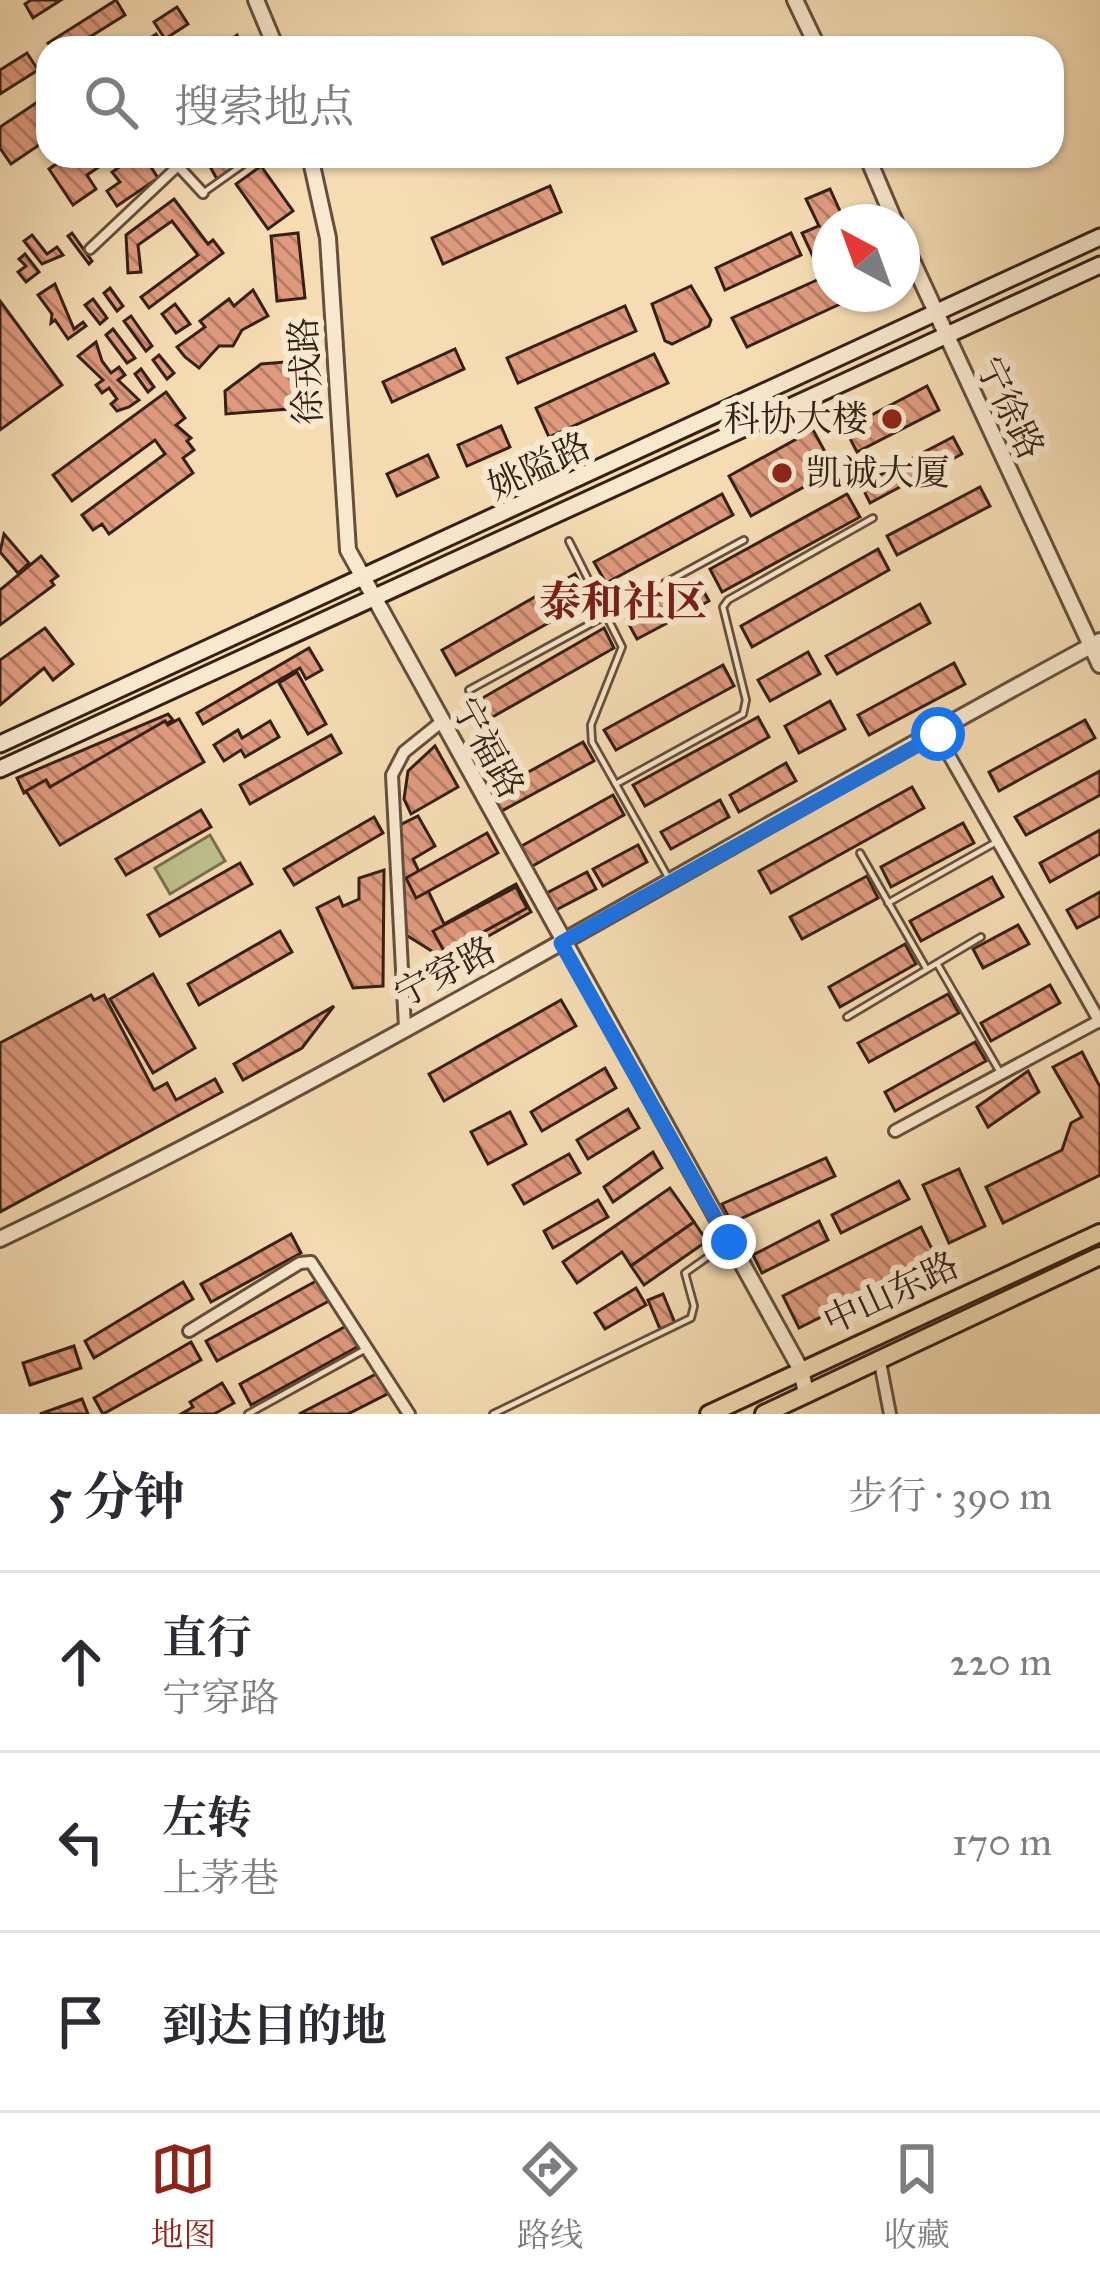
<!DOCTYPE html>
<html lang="zh">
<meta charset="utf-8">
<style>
:root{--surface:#fff;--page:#f2f2f3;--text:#2b2b33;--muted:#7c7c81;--line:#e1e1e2;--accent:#8f2418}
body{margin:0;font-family:"IM FELL Great Primer","Noto Serif SC",serif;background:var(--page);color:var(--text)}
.compass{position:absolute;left:812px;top:204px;width:108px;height:108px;border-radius:50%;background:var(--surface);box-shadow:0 3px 9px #0004;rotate:319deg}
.stop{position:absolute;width:36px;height:36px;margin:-27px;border:9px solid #1a73e8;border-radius:50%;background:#fff}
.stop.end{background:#1a73e8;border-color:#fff;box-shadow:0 3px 12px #0008}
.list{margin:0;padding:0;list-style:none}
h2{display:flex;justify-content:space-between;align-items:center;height:156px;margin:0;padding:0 48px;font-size:51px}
h2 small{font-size:39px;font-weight:400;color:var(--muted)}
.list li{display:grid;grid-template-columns:78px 1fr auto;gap:36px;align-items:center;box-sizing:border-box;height:180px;padding:0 48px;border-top:3px solid var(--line)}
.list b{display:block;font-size:45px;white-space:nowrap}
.list p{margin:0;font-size:39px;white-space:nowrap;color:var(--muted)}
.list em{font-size:39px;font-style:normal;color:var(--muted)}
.icon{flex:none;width:66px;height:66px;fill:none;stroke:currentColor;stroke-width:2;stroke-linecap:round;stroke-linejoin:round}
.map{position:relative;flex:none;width:1100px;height:1414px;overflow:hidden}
.search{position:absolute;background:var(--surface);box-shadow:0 3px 9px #0004;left:36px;right:36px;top:36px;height:132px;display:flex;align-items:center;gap:30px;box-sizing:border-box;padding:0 42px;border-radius:36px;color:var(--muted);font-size:45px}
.sheet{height:696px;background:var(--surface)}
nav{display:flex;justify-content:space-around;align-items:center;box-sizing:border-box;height:168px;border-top:3px solid var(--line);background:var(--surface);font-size:33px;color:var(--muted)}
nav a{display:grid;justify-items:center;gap:6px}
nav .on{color:var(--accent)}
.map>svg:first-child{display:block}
.park{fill:#bdc08c;stroke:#7a7050;stroke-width:3}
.building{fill:url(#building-back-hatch);stroke:#362015;stroke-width:3}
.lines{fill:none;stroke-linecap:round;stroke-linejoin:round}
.service-casing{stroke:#664f3c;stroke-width:10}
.pedestrian-casing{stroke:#664f3c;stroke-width:14}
.minor-casing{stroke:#664f3c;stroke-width:16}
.tertiary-casing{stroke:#664f3c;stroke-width:20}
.secondary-casing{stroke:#362015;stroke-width:21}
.primary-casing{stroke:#362015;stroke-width:22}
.service{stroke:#f8e8ce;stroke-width:4.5}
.pedestrian{stroke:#f8e8ce;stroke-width:8}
.minor{stroke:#f8e8ce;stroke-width:10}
.tertiary{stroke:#f8e8ce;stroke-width:14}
.secondary{stroke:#f8e8ce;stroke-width:15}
.primary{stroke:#f5dcb3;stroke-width:16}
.route{stroke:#1a73e8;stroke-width:15}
.poi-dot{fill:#8f2418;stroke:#f8e8ce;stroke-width:4.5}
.labels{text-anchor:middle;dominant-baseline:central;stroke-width:12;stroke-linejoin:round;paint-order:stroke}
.street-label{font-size:36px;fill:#362015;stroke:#f8e8ce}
.poi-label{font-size:36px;fill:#362015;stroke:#f8e8ce;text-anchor:end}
.quarter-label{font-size:42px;font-weight:bold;fill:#7a1f14;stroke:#f8e8ce}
</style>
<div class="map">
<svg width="1100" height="1414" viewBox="0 0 1100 1414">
<defs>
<pattern id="building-back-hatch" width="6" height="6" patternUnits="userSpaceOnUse" patternTransform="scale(3)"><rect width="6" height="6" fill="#df9a7e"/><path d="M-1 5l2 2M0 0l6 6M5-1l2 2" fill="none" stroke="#b67d66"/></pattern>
</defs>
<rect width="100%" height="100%" fill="#f5dcb3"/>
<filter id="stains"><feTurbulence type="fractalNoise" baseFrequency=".00167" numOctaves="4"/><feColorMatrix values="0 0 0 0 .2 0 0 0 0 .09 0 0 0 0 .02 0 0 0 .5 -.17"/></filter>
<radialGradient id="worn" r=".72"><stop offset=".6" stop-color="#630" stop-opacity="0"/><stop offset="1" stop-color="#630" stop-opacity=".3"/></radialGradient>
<polygon class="park" points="210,835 225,861 170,894 155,868"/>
<g class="building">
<polygon points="31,0 61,0 33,18 25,4"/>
<polygon points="116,0 125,15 72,48 52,48 48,43"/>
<polygon points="177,7 188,24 165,39 154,22"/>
<polygon points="156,34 165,48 135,48"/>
<polygon points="237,35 242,48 218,48"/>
<polygon points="27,53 38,70 0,94 0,70"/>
<polygon points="48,95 48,139 11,164 0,148 0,127"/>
<polygon points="68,156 115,156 87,175 96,189 73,205 49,169"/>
<polygon points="136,156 144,156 158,178 117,206 107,191 120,182 112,172"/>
<polygon points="204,156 251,156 217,179"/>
<polygon points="261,166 293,211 268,229 236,184"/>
<polygon points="550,186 561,212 443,264 432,238"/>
<polygon points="830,189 845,222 830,222 830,259 817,265 802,233 819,226 806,199"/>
<polygon points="174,199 208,244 213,240 223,253 149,308 141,297 198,255 172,221 138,245 141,272 128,273 126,235"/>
<polygon points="72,233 92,261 89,264 68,236"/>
<polygon points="298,233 305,298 277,301 271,236"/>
<polygon points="791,233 801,255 725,290 716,268"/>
<polygon points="32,235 47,254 57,247 63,255 42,264 24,241"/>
<polygon points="25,254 39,272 26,282 18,272 26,266 19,259"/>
<polygon points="830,266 830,294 853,294 851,299 747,347 732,318 826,276"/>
<polygon points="55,284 74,329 83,322 86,326 68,339 55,320 51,323 52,314 38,295"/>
<polygon points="691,286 711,320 709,326 672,344 665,341 652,304"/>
<polygon points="110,288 123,306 117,311 104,293"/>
<polygon points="253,290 268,316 242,330 233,346 219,346 199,368 185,357 177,347 205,327 200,321 229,299 234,306"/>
<polygon points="93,299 107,318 100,324 85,305"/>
<polygon points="0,301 62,385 0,430"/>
<polygon points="175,304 190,324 176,333 162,314"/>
<polygon points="625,306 636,331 518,383 507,358"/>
<polygon points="131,316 152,346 146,351 124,321"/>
<polygon points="113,329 135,358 127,363 106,335"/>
<polygon points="96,342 102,361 111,373 119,367 125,375 118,380 139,400 129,407 117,411 111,404 117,399 109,388 102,393 96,385 103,380 78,356"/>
<polygon points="455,349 464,369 392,402 383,382"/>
<polygon points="654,354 668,383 549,437 536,408"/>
<polygon points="159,355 174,373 167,379 153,360"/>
<polygon points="297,361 301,408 226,414 225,391 261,364"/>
<polygon points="141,369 154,387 148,392 135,374"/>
<polygon points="927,386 939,410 857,452 845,429"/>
<polygon points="166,392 185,418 176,425 191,438 187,441 194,450 183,458 193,473 109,534 102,524 93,530 82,515 165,454 155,440 72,501 53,475"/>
<polygon points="501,426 510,447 467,466 458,445"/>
<polygon points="813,430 835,470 751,516 729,476"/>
<polygon points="953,437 962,454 870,503 861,485"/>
<polygon points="428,455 438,477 397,496 387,474"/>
<polygon points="980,487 990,506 897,555 887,536"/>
<polygon points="722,494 733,515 606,583 594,562"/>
<polygon points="847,494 860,517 722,592 710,569"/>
<polygon points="4,534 29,563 18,573 0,552"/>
<polygon points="878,549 889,570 752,647 741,626"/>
<polygon points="41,556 58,576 51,581 54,585 0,625 0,590"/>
<polygon points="575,574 589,600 456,675 442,650"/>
<polygon points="698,581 709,601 637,639 626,619"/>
<polygon points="920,604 930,623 837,674 826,656"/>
<polygon points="45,628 73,664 53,680 44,668 0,705 0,660"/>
<polygon points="604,628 614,648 482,723 472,704"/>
<polygon points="309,648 322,670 306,679 300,668 203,724 197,713"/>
<polygon points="808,652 820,674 770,701 758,680"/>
<polygon points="954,663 965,684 869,735 858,715"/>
<polygon points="723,665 734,686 616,750 604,730"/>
<polygon points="297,672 326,724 308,734 279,683"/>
<polygon points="830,701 845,729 799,753 785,726"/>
<polygon points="168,714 173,720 50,787 46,780 24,793 17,778"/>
<polygon points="758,717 769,737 645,806 633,785"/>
<polygon points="179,719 204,762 60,845 26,791 46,780 50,787 165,721 168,725"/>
<polygon points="1085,720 1095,738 999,791 989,772"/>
<polygon points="270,721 279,737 245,757 241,750 224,761 214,745 238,730 242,738"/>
<polygon points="331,735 341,753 250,804 240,785"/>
<polygon points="583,742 594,761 500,812 490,793"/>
<polygon points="435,746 458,787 411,814 404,799 408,771"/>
<polygon points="786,763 796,781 739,812 730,795"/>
<polygon points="1100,771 1100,795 1026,835 1015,817"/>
<polygon points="912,787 924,808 771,893 759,871"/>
<polygon points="613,795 624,815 529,868 518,848"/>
<polygon points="720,800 729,817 671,849 661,832"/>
<polygon points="201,810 211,827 126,875 116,859"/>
<polygon points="418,816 435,846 413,859 444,924 516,884 531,912 446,960 406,935 400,825"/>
<polygon points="374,817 383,833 294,885 284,869"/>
<polygon points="963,823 974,843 891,887 881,867"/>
<polygon points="1100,830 1100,854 1050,882 1040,863"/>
<polygon points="487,833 498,853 416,898 406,878"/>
<polygon points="638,845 647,862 603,886 593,869"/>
<polygon points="240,863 252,884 160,936 148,915"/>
<polygon points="384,870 383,986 353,988 317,908 339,897 343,906 359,899 359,878"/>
<polygon points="587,872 596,889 552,912 543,895"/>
<polygon points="867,876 878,898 802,939 790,917"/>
<polygon points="992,877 1003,897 921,941 910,921"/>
<polygon points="516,887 527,908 445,953 433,931"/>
<polygon points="1100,892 1100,916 1077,928 1067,910"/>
<polygon points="1018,925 1029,944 983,968 973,949"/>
<polygon points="280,931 292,952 199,1005 188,984"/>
<polygon points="905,944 916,964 840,1007 829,987"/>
<polygon points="153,974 195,1048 153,1073 110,999"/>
<polygon points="1050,985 1060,1003 991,1041 981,1023"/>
<polygon points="948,994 959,1013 869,1062 858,1043"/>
<polygon points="91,995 94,1000 104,995 154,1090 167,1083 176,1100 215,1079 222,1092 0,1212 0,1043"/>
<polygon points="561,1000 576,1026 444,1101 429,1074"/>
<polygon points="334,1006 302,1048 243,1080 234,1064"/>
<polygon points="975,1042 986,1061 895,1111 885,1092"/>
<polygon points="1082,1052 1100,1087 1100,1175 1003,1223 986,1187 1062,1150 1071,1123 1082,1117 1053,1067"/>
<polygon points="605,1068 616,1088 542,1131 531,1112"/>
<polygon points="1028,1071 1039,1092 988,1127 977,1107"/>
<polygon points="628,1109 639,1128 588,1159 577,1140"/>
<polygon points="510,1112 526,1144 488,1164 471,1132"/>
<polygon points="653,1152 662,1168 613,1202 604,1187"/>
<polygon points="569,1154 580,1173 524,1204 513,1185"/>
<polygon points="826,1158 835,1176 731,1223 722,1204"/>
<polygon points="959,1169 985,1226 949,1243 923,1185"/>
<polygon points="899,1181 909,1199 841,1233 832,1215"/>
<polygon points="670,1188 694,1222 631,1266 622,1252 577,1283 563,1262"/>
<polygon points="598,1200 608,1217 553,1248 544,1231"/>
<polygon points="819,1221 828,1240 762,1273 753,1255"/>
<polygon points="694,1222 707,1241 644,1285 631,1266"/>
<polygon points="921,1227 937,1259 799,1328 783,1296"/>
<polygon points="291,1234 301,1253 211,1302 201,1284"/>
<polygon points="318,1280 329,1301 217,1361 206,1341"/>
<polygon points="183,1282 193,1299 94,1358 85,1341"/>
<polygon points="636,1288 646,1305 605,1329 595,1313"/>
<polygon points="663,1294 675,1323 660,1329 648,1300"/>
<polygon points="348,1325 359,1346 251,1405 240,1384"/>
<polygon points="191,1342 201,1360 103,1414 94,1398"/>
<polygon points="74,1346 81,1368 30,1385 23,1363"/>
<polygon points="378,1373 389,1393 348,1414 299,1414"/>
<polygon points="222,1383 234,1403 214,1414 181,1414 193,1407 190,1402"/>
<polygon points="82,1399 88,1414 40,1414"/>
</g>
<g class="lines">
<defs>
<g id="service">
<polyline points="203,193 255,156"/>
<polyline points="569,541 622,647 591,725 592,742 668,877"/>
<polyline points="469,690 744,540"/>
<polyline points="616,784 743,714 746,700 723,607 728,600 873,518"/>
<polyline points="860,853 926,968"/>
<polyline points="888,903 998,841"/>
<polyline points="938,965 1001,1074"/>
<polyline points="847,1017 981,937"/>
<polyline points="248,1414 364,1350"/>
<polyline points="493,1414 691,1318 694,1306 685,1273 726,1244"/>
</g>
<g id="pedestrian">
<polyline points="169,156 203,193"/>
<polyline points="90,249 179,165"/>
</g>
<g id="minor">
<polyline points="937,734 1100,1022"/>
<polyline points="405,1028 392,775 404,752 440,723"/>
<polyline points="895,1131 1099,1021"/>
<polyline points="189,1331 300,1263 311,1262 409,1414"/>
<polyline points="879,1357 890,1414"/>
</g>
<g id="tertiary">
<polyline points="256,0 276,48"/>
<polyline points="795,0 818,48"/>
<polyline points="310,156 328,238 348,550 801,1370 806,1393"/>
<polyline points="867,156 895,222"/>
<polyline points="902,239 1100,665"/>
<path d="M0,1239c377,-180 733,-400 1100,-598"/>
</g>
<g id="secondary">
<polyline points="0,744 1100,237"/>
<polyline points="0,769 1100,265"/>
</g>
<g id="primary">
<polyline points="709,1414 1100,1233"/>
<polyline points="764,1414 1100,1256"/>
</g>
</defs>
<use href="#service" class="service-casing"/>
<use href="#pedestrian" class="pedestrian-casing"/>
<use href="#minor" class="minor-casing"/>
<use href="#tertiary" class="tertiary-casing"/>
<use href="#secondary" class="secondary-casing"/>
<use href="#primary" class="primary-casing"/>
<use href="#service" class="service"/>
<use href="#pedestrian" class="pedestrian"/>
<use href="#minor" class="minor"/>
<use href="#tertiary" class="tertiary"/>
<use href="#secondary" class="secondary"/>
<use href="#primary" class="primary"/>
</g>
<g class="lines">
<polyline class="route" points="729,1242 561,943 938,734"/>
</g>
<g class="poi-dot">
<circle cx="892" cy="419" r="12"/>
<circle cx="782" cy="473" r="12"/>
</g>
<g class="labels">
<g class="street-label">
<text transform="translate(306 371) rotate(-93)">徐戎路</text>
<text transform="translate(1010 408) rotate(64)">宁徐路</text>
<text transform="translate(539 466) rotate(-25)">姚隘路</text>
<text transform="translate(488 748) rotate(61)">宁福路</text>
<text transform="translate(445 972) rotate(-28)">宁穿路</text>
<text transform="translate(891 1293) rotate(-25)">中山东路</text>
</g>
<g class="poi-label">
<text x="868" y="419">科协大楼</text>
<text x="806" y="473" text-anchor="start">凯诚大厦</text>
</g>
<g class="quarter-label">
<text x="623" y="602">泰和社区</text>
</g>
</g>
<rect width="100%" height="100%" filter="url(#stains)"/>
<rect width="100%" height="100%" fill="url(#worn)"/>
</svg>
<svg class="compass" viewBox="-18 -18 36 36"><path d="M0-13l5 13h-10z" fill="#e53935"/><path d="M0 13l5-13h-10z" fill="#7c7c81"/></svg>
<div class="stop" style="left:938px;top:734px"></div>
<div class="stop end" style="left:729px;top:1242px"></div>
<div class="search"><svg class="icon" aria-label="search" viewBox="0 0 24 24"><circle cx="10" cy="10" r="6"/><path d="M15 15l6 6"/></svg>搜索地点</div>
</div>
<section class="sheet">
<h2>5 分钟<small>步行 · 390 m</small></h2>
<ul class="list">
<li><svg class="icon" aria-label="ahead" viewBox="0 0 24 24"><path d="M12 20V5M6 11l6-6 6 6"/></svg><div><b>直行</b><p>宁穿路</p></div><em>220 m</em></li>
<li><svg class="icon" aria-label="left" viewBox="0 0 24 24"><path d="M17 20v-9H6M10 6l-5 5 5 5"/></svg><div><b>左转</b><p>上茅巷</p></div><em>170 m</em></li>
<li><svg class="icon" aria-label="arrive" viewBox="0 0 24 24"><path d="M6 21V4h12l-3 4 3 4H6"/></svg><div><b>到达目的地</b></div></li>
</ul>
</section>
<nav>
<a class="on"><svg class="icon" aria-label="map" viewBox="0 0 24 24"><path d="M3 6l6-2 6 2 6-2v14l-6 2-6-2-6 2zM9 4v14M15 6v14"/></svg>地图</a>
<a><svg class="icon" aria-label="directions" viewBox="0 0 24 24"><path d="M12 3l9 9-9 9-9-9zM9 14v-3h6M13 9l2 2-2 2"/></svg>路线</a>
<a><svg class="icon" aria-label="saved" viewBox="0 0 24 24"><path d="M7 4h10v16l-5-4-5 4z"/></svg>收藏</a>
</nav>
